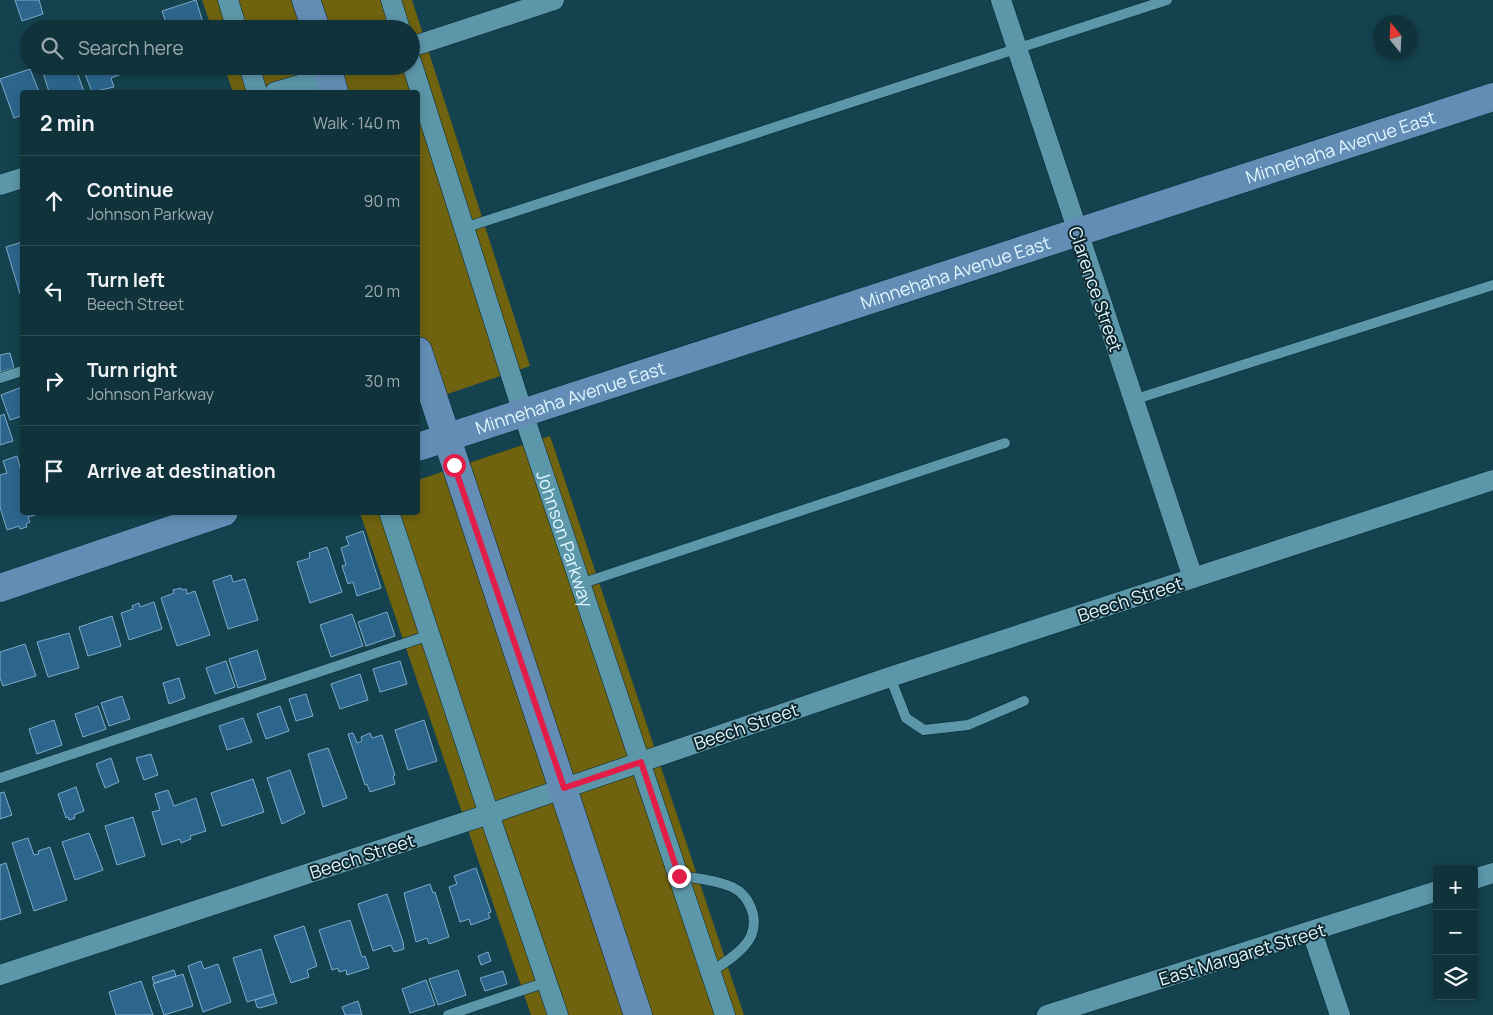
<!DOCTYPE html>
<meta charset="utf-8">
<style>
:root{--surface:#10323b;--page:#1e3e46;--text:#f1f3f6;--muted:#9caaaf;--line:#304d55}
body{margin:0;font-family:Manrope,sans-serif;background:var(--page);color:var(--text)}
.controls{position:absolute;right:15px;bottom:15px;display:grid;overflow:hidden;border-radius:5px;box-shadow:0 2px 8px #0003}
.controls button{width:45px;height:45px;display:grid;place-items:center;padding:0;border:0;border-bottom:1px solid var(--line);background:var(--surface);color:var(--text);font:25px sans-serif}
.compass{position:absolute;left:1373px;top:15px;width:45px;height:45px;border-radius:50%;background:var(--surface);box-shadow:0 2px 8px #0003;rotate:342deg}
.stop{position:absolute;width:15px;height:15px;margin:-11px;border:4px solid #e11d48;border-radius:50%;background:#fff}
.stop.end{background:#e11d48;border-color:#fff;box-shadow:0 1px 5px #0008}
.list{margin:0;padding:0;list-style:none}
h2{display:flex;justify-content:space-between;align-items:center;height:65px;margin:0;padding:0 20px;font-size:21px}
h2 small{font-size:16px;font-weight:400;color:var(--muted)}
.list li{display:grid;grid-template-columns:32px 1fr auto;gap:15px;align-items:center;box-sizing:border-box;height:90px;padding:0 20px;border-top:1px solid var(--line)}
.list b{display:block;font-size:19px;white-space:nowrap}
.list p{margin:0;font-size:16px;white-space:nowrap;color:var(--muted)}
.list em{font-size:16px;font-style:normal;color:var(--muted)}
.icon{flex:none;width:28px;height:28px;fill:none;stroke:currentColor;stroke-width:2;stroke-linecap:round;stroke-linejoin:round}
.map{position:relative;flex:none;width:1493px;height:1015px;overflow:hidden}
.search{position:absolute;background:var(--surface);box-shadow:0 2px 8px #0003;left:20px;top:20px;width:400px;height:55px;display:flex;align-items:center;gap:12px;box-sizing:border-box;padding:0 18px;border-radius:28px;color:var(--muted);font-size:19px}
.panel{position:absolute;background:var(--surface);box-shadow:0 2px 8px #0003;left:20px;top:90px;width:400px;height:425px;border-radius:5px}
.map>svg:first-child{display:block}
.green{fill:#6f6310}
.building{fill:#2c668d;stroke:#7eaaca}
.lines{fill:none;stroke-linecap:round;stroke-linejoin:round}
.lane-casing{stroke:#072730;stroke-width:11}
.street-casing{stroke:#072730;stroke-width:21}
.secondary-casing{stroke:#072730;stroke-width:29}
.lane{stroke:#5c96a9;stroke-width:10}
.street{stroke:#5c96a9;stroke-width:20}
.secondary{stroke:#648db6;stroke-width:28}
.route{stroke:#e11d48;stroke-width:6}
.labels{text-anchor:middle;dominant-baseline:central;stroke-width:4;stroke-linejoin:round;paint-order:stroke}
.street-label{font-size:18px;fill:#e0f7ff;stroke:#0e272e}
</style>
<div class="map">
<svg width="1493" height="1015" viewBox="0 0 1493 1015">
<rect width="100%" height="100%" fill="#15424f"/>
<g class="green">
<polygon points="202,0 412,0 530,366 418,404 418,92 233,92 224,66 411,66 411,29 212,29"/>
<polygon points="550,436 744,1015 531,1015 360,513 418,512 418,480"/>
</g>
<g class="building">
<polygon points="15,0 39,0 43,14 22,21"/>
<polygon points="196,0 205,29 168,29 162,11"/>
<polygon points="41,66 75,66 84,92 49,92"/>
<polygon points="82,66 119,66 122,74 111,78 114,87 92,92"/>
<polygon points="30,69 39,92 22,92 22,115 14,118 0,79"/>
<polygon points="22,242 22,293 20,294 6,247"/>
<polygon points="10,353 14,368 0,372 0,355"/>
<polygon points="22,387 22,416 10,420 1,395"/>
<polygon points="4,414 13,441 0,445 0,416"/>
<polygon points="17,456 22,474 22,512 35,512 35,515 28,517 30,522 26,524 27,527 20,529 19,526 7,530 0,507 0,475 7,473 3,461"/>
<polygon points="363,531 381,588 357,596 353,582 348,584 342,566 346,565 341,548 349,545 346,537"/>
<polygon points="327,547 342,592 310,603 297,562 310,558 309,553"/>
<polygon points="231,575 233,582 245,579 258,620 228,629 213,581"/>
<polygon points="181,588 182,590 186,589 187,594 195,591 210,635 177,646 161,598 174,593 173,590"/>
<polygon points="154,602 162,629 129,640 121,613 133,609 132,606 139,603 140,607"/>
<polygon points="387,612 395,636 366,646 358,622"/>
<polygon points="352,614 363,646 331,657 320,625"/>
<polygon points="112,616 121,646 88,656 79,627"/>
<polygon points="69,633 79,668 48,677 37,642"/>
<polygon points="25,644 36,676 3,686 0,678 0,652"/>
<polygon points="257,650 266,679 238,688 229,659"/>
<polygon points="226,661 235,687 215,694 206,668"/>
<polygon points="400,661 407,684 380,692 373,669"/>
<polygon points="360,674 368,700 340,709 331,684"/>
<polygon points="179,678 185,698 169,704 163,683"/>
<polygon points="306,694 313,716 296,721 289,699"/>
<polygon points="122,696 130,719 109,726 101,703"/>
<polygon points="98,706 106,729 83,737 75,714"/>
<polygon points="280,706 289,731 266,739 257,714"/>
<polygon points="243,718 252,742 227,750 219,726"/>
<polygon points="54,720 62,745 37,754 29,729"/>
<polygon points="424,720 437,761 408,770 395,730"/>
<polygon points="353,733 357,743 362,741 361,737 370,733 372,738 382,735 395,775 393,776 395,784 370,792 367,784 365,785 348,734"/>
<polygon points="328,748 347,798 323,807 308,754"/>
<polygon points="151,754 158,775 144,780 136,758"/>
<polygon points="111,758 119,782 105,788 96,764"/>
<polygon points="290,770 305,813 282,824 267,778"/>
<polygon points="253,779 264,812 222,826 211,793"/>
<polygon points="76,787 84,811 74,815 75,818 69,820 68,817 66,818 58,794"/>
<polygon points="168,790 174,806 196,798 206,831 190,836 191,839 181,843 180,839 162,845 152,812 160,810 155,794"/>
<polygon points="4,792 12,815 0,819 0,793"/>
<polygon points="133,817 145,856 117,865 105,826"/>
<polygon points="89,833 103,870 75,880 62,842"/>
<polygon points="28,838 34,855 39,854 38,851 50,847 67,900 34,911 12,843"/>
<polygon points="6,863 21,913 0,920 0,865"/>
<polygon points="476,868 491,912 488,913 490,918 471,925 469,919 460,922 449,887 457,884 454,876"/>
<polygon points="430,884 433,893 435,892 449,937 429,944 427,938 416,942 404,893"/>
<polygon points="387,894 403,942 404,949 394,952 391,945 373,951 358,904"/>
<polygon points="350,920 362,957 365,956 369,968 347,975 346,970 339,972 338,968 332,970 319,930"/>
<polygon points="304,926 317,966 307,970 309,977 291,983 274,936"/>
<polygon points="261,949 274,994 247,1002 233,958"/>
<polygon points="488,952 491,961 481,965 478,956"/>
<polygon points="201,961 204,969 218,964 231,1002 203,1012 188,966"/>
<polygon points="174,970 176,976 154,983 152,977"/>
<polygon points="458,970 466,995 438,1005 429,979"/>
<polygon points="503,971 507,984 485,991 480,978"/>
<polygon points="183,974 193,1006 164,1015 153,984"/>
<polygon points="426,980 435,1005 410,1013 402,989"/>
<polygon points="141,981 153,1015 116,1015 109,992"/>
<polygon points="274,994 277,1003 260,1008 257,1007 255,1000"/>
<polygon points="358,1001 362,1015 345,1015 342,1007"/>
</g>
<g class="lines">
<defs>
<g id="lane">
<polyline points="464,228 1167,0"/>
<polyline points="0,378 22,371"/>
<polyline points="1133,400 1493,285"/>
<polyline points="580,584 1005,443"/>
<polyline points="890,677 906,718 924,730 968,725 1024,701"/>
<polyline points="0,778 430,635"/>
<path d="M679,876c17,2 36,4 53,11 17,8 27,30 19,49 -7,15 -27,27 -40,36"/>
<polyline points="448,1015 547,982"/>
</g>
<g id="street">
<polyline points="228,0 237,29"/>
<polyline points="391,0 400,29"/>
<polyline points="1001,0 1193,578"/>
<polyline points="411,47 554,0"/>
<path id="s1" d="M411,61l112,352 202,602"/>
<polyline points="249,66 257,92"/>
<polyline points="275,92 330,76"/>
<polyline points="0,185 22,178"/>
<polyline points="389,512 489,814 558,1015"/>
<polyline points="1474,879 1493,873"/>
<polyline points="1312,932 1340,1015"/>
<polyline points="0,975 489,814 890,677 1493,480"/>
<polyline points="1047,1015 1437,891"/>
</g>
<g id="secondary">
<polyline points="306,0 316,29"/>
<polyline points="327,66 334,92"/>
<polyline points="418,351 638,1015"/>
<path id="s2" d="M418,447l1075,-350"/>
<polyline points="0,588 224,512"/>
</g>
</defs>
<use href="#lane" class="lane-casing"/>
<use href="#street" class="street-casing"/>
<use href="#secondary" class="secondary-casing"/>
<use href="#lane" class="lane"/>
<use href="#street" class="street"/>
<use href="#secondary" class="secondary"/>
</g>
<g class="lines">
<polyline class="route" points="454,465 564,788 641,762 679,876"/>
</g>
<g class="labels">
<g class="street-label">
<text stroke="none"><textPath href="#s2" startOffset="970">Minnehaha Avenue East</textPath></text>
<text stroke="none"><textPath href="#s2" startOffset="565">Minnehaha Avenue East</textPath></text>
<text transform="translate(1096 289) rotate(71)">Clarence Street</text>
<text stroke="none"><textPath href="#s2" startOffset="160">Minnehaha Avenue East</textPath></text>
<text stroke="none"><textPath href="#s1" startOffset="502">Johnson Parkway</textPath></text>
<text transform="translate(1130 599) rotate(-18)">Beech Street</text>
<text transform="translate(746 726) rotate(-19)">Beech Street</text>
<text transform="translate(362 856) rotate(-18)">Beech Street</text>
<text transform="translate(1242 954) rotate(-17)">East Margaret Street</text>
</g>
</g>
</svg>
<div class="controls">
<button>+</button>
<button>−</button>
<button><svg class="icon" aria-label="layers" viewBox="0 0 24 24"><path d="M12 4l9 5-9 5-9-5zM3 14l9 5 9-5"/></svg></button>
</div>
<svg class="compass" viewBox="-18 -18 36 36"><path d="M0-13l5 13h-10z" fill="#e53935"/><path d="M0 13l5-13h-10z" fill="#9caaaf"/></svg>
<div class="stop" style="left:454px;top:465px"></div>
<div class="stop end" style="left:679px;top:876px"></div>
<div class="search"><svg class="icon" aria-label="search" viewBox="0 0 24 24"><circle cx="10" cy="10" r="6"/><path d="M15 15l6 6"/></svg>Search here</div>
<section class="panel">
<h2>2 min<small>Walk · 140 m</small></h2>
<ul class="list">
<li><svg class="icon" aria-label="ahead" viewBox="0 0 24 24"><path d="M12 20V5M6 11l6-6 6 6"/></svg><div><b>Continue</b><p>Johnson Parkway</p></div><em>90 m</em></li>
<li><svg class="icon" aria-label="left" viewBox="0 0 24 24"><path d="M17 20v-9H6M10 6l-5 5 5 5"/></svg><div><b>Turn left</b><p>Beech Street</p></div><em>20 m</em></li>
<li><svg class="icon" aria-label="right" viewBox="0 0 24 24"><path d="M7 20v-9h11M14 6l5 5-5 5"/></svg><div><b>Turn right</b><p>Johnson Parkway</p></div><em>30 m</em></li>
<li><svg class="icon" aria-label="arrive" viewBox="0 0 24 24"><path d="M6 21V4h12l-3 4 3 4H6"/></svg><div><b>Arrive at destination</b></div></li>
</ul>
</section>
</div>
